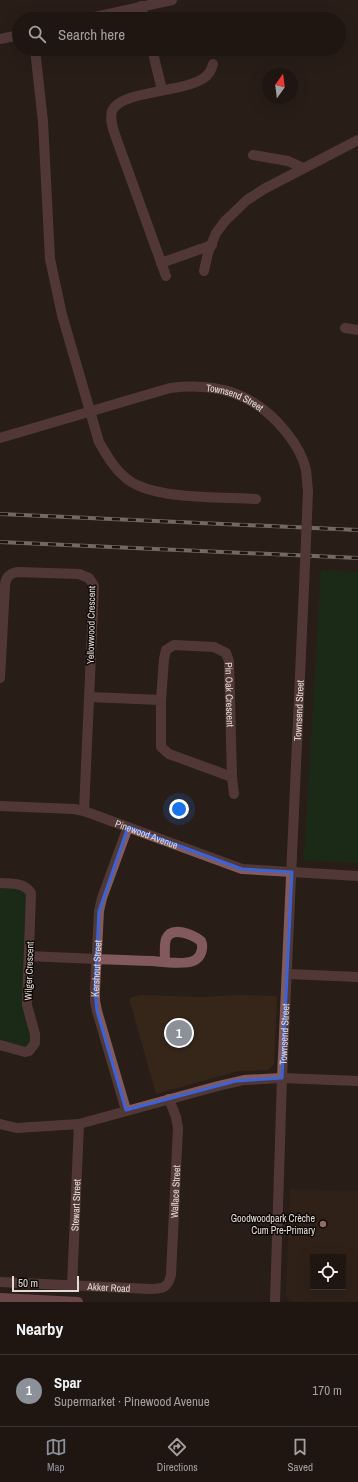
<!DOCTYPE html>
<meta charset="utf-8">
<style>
:root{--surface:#1f1611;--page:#2c231f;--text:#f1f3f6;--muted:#a19f9f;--line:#3c3531;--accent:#8c9099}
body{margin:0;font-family:"Archivo Narrow",sans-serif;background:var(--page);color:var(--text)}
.controls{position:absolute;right:12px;bottom:12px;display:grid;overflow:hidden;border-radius:0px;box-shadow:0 4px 16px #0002}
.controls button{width:36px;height:36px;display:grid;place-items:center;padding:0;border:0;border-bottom:1px solid var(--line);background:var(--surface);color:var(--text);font:20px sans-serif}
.compass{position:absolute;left:262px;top:68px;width:36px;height:36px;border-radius:50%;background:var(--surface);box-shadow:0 4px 16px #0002;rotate:14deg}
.scale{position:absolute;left:12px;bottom:10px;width:67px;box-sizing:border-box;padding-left:4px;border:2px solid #e2dbd5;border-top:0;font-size:11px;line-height:14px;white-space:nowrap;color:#e2dbd5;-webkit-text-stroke:3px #0e0907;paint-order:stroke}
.you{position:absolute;left:179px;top:809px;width:14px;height:14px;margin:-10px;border:3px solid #fff;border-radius:50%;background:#1a73e8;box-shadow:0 0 0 6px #1a73e833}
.badge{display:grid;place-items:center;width:26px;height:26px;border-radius:50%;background:var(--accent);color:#fff;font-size:13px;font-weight:700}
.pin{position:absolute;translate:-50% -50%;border:2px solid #fff;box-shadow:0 1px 4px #0006}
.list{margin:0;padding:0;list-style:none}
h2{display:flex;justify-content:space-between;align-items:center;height:52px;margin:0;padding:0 16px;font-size:17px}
h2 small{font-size:13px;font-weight:400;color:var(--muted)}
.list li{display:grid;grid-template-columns:26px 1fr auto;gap:12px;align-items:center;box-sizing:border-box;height:72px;padding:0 16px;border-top:1px solid var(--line)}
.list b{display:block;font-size:15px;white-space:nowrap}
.list p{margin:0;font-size:13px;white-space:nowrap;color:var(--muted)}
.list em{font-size:13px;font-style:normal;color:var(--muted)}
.icon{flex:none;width:22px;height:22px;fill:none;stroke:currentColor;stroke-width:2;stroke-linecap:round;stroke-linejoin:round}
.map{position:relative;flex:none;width:358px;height:1302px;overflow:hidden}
.search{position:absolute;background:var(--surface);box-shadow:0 4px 16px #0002;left:12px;right:12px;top:12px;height:44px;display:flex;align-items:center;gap:10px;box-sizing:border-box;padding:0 14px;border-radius:22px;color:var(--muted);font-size:15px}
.sheet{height:124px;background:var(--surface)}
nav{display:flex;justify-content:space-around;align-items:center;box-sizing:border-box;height:56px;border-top:1px solid var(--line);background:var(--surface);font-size:11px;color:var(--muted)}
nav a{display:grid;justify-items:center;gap:2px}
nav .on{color:var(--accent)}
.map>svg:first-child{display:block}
.built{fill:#36261a;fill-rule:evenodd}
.green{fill:#0a3b14}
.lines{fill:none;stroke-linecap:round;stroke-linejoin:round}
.street{stroke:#825a5d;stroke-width:10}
.secondary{stroke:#b9797f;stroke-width:10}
.rail-casing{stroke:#cdc5bf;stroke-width:4}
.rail{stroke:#0e0907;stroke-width:2.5;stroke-dasharray:8;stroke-linecap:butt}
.street-bridge{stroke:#825a5d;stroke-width:10}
.marked{fill:none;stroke:#3b63d8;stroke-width:3;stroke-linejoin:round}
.education-dot{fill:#8d6e63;stroke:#0e0907;stroke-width:1.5}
.labels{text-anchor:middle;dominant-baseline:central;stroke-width:3;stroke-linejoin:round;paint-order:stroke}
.street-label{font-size:10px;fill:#e2dbd5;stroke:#0e0907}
.poi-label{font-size:10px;fill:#e2dbd5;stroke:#0e0907;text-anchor:end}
</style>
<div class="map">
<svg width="358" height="1302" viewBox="0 0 358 1302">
<rect width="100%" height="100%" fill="#291e17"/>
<g class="built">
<polygon points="142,995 200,997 240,995 277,996 274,1065 268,1070 238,1071 156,1094 129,998"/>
<path d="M290,1189l68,2v111h-65l-7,-7zM313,1257h30v30h-30z"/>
</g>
<g class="green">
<polygon points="321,570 358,572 358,863 304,860"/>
<polygon points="0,887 21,888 26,891 32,1040 27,1047 0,1041"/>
</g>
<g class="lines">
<g class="street">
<polyline points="141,6 144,19"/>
<polyline points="86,19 172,0"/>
<polyline points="0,39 19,35"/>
<path d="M35,49l8,73 7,137 12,56 37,127c9,16 20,35 38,43 29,14 86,12 119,14"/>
<polyline points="152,49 162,90"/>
<polyline points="253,155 288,161 303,168"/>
<polyline points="161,263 212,245"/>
<polyline points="204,271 208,253 216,233 225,221 247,200 264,189 358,140"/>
<path d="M166,276l-52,-144c-2,-7 -4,-14 -2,-21 9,-23 83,-17 97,-38 2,-2 3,-6 4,-9"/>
<polyline points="345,328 358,330"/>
<path id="s1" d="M0,438l170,-50c48,-6 86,6 116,44 9,11 17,24 20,38 1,7 1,14 2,21"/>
<path d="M0,678l5,-93c1,-8 4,-11 12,-13l62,2 10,4 5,8 -10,225"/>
<polyline points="90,697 161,700"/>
<path id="s2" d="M232,777l-63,-23 -8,-7v-47l3,-41 2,-9 8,-5 40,2 12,6 3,8 3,116 2,17"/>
<path id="s3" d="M0,806l74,3 10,2 158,58 116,7"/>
<path d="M0,883c12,1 24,-1 31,10l-4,112 8,29v9l-6,8 -4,1 -25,-7"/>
<path d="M30,956c41,2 82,4 123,5 10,1 31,4 40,0 8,-3 11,-13 8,-20 -8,-6 -29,-16 -35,-2 -2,6 -1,16 -1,23"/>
<polyline points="288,974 358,977"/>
<path id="s4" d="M126,1110l-29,-99 -2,-10v-11l4,-79 3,-13 26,-71"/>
<polyline points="0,1124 17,1128 79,1124 218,1086 244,1080 282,1078 358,1081"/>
<path id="s5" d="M0,1282l150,7c12,0 18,-1 21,-14l7,-147 -2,-11 -7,-18"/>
<path id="s6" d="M72,1286l7,-162"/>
<path id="s7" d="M275,1302l7,-224 23,-514"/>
</g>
<polyline class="secondary" points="0,1298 78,1302"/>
<defs>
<g id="rail">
<polyline points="0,514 358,530"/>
<polyline points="0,542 358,558"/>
</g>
</defs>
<use href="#rail" class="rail-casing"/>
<use href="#rail" class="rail"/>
<polyline class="street-bridge" points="305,564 308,491"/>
</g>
<path d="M0 0H358V1302H0ZM128,827l114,42 50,3 -10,206 -46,3 -110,29 -29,-99 -2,-21 4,-79z" fill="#291e17" fill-opacity=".55" fill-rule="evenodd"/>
<path class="marked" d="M128,827l114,42 50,3 -10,206 -46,3 -110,29 -29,-99 -2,-21 4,-79z"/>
<circle class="education-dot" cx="323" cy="1224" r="4"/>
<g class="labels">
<g class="street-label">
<text stroke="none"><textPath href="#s1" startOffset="244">Townsend Street</textPath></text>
<text transform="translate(91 625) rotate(-89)">Yellowwood Crescent</text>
<text stroke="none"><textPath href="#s2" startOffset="280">Pin Oak Crescent</textPath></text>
<text stroke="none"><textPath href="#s7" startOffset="592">Townsend Street</textPath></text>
<text stroke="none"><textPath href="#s3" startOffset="151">Pinewood Avenue</textPath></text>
<text stroke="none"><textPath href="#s4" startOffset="146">Kershout Street</textPath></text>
<text transform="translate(29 971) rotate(-88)">Wilger Crescent</text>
<text stroke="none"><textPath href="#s7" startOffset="268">Townsend Street</textPath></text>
<text stroke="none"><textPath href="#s5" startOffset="262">Wallace Street</textPath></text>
<text stroke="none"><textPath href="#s6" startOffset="81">Stewart Street</textPath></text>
<text stroke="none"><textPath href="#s5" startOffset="109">Akker Road</textPath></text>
</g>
<g class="poi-label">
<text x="315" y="1218">Goodwoodpark Crèche<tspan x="315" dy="12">Cum Pre-Primary</tspan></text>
</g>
</g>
</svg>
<div class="controls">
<button><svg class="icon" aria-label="locate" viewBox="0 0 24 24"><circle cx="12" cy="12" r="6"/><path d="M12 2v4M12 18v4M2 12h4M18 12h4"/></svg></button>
</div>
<svg class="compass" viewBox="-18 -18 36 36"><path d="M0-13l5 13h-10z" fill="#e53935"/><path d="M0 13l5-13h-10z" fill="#a19f9f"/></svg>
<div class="scale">50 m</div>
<div class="you"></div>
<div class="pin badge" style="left:179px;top:1033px">1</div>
<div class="search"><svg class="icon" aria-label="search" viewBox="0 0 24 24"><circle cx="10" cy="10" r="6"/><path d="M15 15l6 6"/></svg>Search here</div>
</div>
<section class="sheet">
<h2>Nearby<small></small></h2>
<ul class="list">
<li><span class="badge">1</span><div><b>Spar</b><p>Supermarket · Pinewood Avenue</p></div><em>170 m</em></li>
</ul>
</section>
<nav>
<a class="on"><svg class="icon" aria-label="map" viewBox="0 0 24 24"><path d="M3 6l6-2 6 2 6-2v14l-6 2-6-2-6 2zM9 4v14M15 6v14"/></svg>Map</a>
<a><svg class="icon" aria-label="directions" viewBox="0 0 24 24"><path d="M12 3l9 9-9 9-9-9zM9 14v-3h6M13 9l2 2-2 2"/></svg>Directions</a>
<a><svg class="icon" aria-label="saved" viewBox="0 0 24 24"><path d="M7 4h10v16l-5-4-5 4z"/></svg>Saved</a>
</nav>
